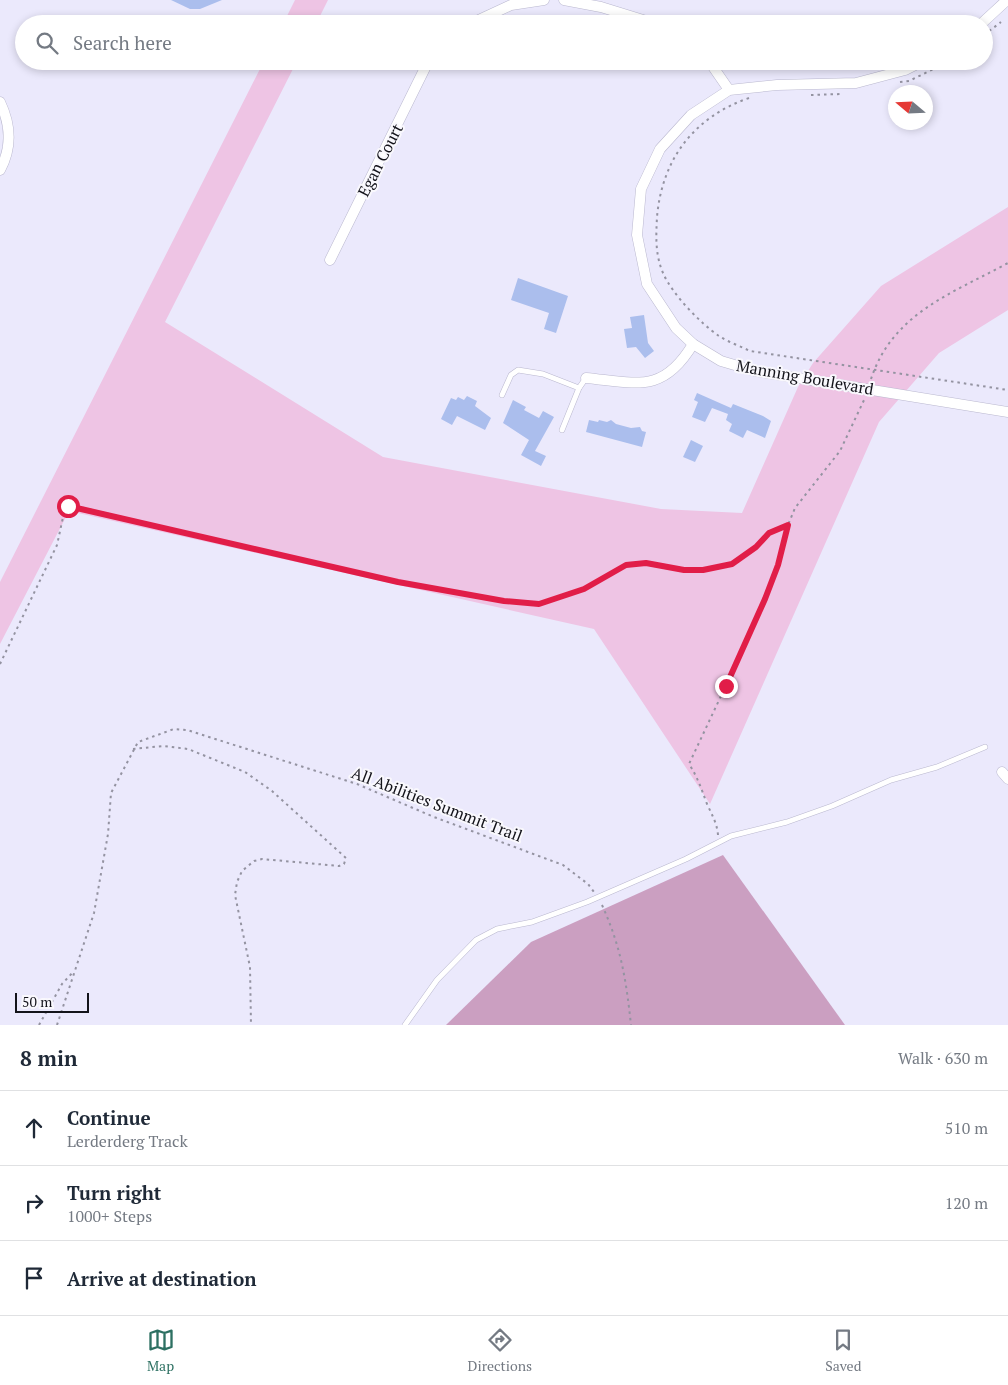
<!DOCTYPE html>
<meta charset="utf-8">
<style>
:root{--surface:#fff;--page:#f2f2f3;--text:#1f2937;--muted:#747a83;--line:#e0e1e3;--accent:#2d7062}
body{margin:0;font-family:"PT Serif",serif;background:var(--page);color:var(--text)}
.compass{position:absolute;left:888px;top:85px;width:45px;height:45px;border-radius:50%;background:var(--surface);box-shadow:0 2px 8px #0003;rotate:289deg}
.scale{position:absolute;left:15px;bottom:12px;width:74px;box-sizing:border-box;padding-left:5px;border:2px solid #13131a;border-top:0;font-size:14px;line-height:18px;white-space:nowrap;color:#13131a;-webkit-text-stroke:4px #f9f8fd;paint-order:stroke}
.stop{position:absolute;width:15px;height:15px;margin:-11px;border:4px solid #e11d48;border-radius:50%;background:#fff}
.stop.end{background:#e11d48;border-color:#fff;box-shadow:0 1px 5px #0008}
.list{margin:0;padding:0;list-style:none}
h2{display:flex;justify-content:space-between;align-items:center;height:65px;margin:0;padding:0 20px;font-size:21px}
h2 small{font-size:16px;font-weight:400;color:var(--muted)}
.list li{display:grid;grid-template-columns:32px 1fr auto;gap:15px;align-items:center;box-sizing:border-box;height:75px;padding:0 20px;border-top:1px solid var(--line)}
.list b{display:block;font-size:19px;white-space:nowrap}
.list p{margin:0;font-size:16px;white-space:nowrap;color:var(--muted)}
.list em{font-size:16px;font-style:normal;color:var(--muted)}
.icon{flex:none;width:28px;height:28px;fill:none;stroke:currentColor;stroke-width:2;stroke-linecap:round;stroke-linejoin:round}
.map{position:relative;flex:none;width:1008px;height:1025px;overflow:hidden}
.search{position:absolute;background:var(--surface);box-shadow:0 2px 8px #0003;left:15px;right:15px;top:15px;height:55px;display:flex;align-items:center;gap:12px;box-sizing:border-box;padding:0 18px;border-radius:28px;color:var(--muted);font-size:19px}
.sheet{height:290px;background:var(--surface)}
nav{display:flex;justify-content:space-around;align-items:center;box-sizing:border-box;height:70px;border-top:1px solid var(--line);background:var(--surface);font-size:14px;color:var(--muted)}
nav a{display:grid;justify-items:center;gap:2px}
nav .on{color:var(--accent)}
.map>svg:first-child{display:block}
.green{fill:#eec4e4}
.forest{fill:#cb9fc1}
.building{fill:#abbeed}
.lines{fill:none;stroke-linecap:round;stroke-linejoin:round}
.service-casing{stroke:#bab8cf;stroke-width:6}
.minor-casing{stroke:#bab8cf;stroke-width:11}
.path{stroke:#9493a1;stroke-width:2;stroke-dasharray:2.5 4;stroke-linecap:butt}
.service{stroke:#fff;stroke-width:5}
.minor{stroke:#fff;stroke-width:10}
.route{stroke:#e11d48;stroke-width:6}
.labels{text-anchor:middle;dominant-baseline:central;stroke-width:4;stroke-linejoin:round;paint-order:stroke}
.street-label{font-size:16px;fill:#13131a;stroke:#f9f8fd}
</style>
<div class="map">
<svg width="1008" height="1025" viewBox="0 0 1008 1025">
<rect width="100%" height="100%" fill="#ebe9fc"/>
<g class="green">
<polygon points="295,0 328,0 316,24 283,24"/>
<polygon points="264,61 297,61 165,322 383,457 661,509 742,513 798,387 813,363 881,286 1008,207 1008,310 939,353 879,422 710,804 594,629 69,511 0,644 0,582"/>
</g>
<polygon class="forest" points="723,855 845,1025 446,1025 531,942"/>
<g class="building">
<polygon points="171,0 222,0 200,9 190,9"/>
<polygon points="518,278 568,296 556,333 544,329 549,313 511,300"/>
<polygon points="644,315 648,343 654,351 645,358 636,347 627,348 624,329 632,328 630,317"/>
<polygon points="697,393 731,408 733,404 763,416 771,421 765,438 747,430 743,438 729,431 732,424 726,420 728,414 712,408 705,422 692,417 698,402 694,400"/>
<polygon points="467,396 477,401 475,406 491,418 485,430 457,416 452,425 441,419 451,398 456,400 458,397 464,400"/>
<polygon points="513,400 526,407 524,410 539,418 543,411 554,417 535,451 546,456 541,466 521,455 529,440 503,423"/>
<polygon points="589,420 598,422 599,420 607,422 611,420 616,424 631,428 640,427 642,431 646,432 642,447 586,432"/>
<polygon points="691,440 703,446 695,462 683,457"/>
</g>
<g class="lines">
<defs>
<g id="service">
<polyline points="502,395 511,375 518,370 543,374 579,388 586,378"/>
<polyline points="562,430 579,388"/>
<polyline points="405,1025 437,980 476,940 497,929 532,922 587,902 686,859 731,836 787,822 832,806 891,780 937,767 985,747"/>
</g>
<g id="minor">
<polyline points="564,0 601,7 656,24"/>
<polyline points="470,24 511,5 544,0"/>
<polyline points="981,24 1007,0"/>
<polyline points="709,61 729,90"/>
<polyline points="923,61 905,70 856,83 777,85 729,90 691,115 660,149 641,189 637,235 647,284 676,328 693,344 721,361 755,371 1008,412"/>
<path d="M0,102c11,23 12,46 0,68"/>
<polyline points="330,260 426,66 431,61"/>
<path d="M586,378c51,5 77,16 107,-34"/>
<polyline points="1002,772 1008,779"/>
</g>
</defs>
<use href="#service" class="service-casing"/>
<use href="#minor" class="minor-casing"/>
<g class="path">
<polyline points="984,35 1001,22"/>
<polyline points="900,82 909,81 950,61"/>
<polyline points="811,95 841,94"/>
<path d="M749,98c-55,19 -87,61 -92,119 -1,19 -2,37 6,56 9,21 37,50 56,63 9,6 21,10 31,15l258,39"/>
<path d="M871,379c22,-66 80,-85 137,-116"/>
<polyline points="0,664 57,545 65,508 71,505 398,582 504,601 539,604 584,589 626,565 646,563 684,570 703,570 732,564 756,547 769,533 788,525"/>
<polyline points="133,749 163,746 188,749 245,772 272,791 346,858 344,864 339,866 262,859 254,861 242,871 237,882 235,895 250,967 251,1025"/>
<path d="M718,835c-1,-12 -6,-20 -11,-31 -6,-16 -9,-26 -18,-40l71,-151 18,-48 10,-40 7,-17 45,-57 25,-53"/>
<path d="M602,905c19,42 24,74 29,120"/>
<polyline points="39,1025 62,984 74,971"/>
<polyline points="57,1025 94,913 108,834 111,793 138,742 174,729 187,730 357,784 434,817 563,865 588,884 594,892"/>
</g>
<use href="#service" class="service"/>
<use href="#minor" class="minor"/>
</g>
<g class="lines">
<polyline class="route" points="68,506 398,582 504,601 539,604 584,589 626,565 646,563 684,570 703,570 732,564 756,547 769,533 788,525 778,565 765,599 726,686"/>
</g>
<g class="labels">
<g class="street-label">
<text transform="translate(380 160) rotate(-63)">Egan Court</text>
<text transform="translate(805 377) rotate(10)">Manning Boulevard</text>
<text transform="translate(437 804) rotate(21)">All Abilities Summit Trail</text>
</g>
</g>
</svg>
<svg class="compass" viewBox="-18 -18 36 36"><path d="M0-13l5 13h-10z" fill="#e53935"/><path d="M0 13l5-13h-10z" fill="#747a83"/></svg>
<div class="scale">50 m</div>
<div class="stop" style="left:68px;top:506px"></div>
<div class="stop end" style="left:726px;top:686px"></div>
<div class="search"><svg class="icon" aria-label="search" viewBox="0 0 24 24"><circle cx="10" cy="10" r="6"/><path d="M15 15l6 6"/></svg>Search here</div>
</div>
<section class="sheet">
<h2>8 min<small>Walk · 630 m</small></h2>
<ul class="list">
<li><svg class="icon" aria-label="ahead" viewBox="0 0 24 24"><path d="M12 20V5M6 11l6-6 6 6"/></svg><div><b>Continue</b><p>Lerderderg Track</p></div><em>510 m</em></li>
<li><svg class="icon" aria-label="right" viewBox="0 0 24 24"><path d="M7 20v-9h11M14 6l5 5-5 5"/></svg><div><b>Turn right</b><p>1000+ Steps</p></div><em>120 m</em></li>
<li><svg class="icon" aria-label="arrive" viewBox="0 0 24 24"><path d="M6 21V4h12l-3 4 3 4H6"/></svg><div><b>Arrive at destination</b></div></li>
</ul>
</section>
<nav>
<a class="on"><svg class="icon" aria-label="map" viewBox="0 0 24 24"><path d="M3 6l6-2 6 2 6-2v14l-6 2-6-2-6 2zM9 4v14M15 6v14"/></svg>Map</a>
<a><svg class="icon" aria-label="directions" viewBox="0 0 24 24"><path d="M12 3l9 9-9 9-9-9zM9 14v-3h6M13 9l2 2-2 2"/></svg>Directions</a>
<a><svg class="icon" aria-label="saved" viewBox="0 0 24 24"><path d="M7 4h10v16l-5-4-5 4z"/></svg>Saved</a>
</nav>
